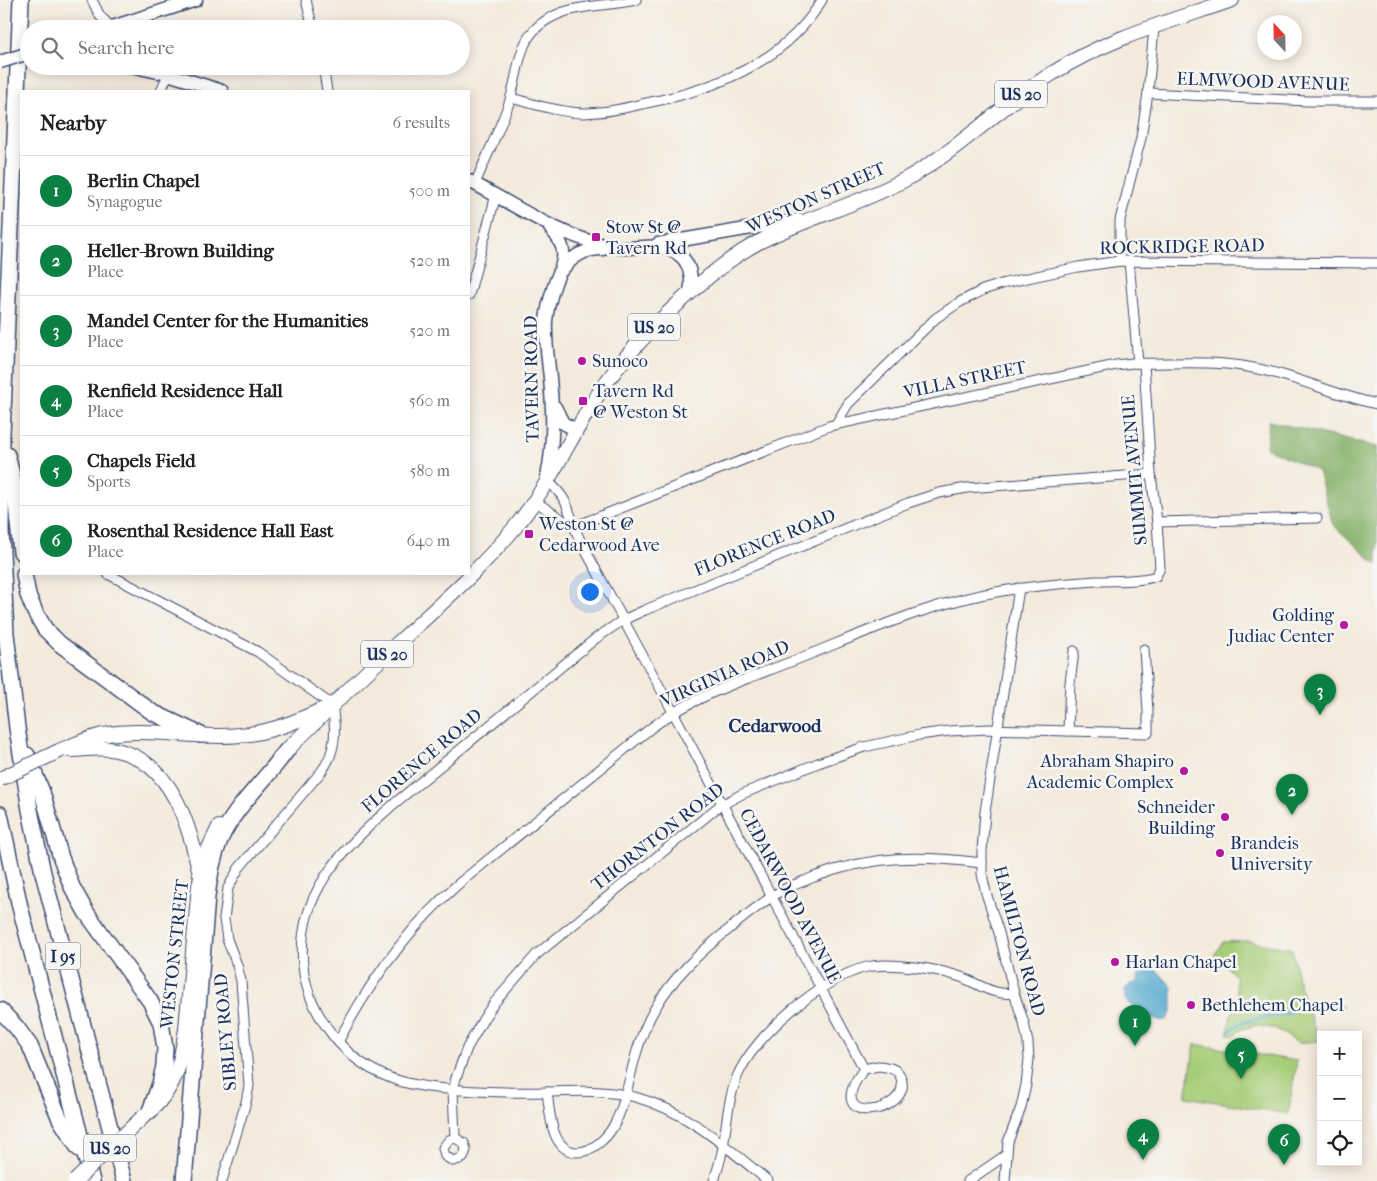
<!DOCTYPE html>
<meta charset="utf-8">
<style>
:root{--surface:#fff;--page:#f6f6f6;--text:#222;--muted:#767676;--line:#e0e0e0;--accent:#0b8043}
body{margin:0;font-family:"IM FELL French Canon",serif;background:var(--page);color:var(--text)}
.controls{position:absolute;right:15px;bottom:15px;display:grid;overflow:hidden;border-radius:0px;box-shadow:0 2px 12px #0003}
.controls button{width:45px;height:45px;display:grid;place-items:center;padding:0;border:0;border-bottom:1px solid var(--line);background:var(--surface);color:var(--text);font:25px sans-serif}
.compass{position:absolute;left:1257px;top:15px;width:45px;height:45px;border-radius:50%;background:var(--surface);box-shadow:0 2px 12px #0003;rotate:338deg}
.you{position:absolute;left:589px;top:591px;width:18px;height:18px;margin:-12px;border:4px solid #fff;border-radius:50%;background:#1a73e8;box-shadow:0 0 0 8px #1a73e833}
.badge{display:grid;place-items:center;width:32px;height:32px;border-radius:50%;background:var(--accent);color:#fff;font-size:16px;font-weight:700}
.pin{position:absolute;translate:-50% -41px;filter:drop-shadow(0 1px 2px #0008)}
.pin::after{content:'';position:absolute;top:26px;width:18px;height:15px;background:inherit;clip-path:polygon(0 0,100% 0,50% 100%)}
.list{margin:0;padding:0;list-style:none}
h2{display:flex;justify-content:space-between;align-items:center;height:65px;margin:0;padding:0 20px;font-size:21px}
h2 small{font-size:16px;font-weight:400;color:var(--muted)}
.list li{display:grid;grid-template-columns:32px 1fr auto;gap:15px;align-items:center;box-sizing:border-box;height:70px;padding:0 20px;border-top:1px solid var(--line)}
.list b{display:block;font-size:19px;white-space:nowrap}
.list p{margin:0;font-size:16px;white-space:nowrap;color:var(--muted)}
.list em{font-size:16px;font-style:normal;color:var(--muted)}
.icon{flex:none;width:28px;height:28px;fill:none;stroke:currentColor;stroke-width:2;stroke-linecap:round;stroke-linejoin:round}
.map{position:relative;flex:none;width:1377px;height:1181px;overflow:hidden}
.search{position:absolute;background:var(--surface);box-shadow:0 2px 12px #0003;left:20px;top:20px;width:450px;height:55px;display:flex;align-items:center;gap:12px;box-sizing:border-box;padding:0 18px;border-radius:28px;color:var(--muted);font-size:19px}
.panel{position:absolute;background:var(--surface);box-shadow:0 2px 12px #0003;left:20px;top:90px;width:450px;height:485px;border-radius:0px}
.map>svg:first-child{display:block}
.green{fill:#a7cd78;stroke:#617e6b}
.forest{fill:#85b068;stroke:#507063}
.water{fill:#52a7ce;stroke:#366b96}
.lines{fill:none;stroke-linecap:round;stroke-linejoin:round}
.stream{stroke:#52a7ce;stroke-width:3}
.street-casing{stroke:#3c4b71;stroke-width:11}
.secondary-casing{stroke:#3c4b71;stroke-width:15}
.primary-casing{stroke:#3c4b71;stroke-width:16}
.highway-casing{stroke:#3c4b71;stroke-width:18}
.street{stroke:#fff;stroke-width:9}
.secondary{stroke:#fff;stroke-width:12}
.primary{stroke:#fff;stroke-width:14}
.highway{stroke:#fff;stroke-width:15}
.secondary-bridge-casing{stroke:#3c4b71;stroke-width:15;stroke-linecap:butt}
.primary-bridge-casing{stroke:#3c4b71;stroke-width:16;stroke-linecap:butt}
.secondary-bridge{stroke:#fff;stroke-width:12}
.primary-bridge{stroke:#fff;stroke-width:14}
.poi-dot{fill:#b5179e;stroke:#f6f6f2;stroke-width:2}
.labels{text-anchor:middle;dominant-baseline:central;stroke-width:5;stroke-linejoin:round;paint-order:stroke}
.shield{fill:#f6f6f2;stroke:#5d6b8a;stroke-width:1}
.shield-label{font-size:16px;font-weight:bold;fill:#1b2f5e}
.street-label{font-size:18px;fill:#1b2f5e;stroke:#f6f6f2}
.poi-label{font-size:18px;fill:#1b2f5e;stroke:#f6f6f2;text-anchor:start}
.neighbourhood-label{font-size:19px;font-weight:bold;fill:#1b2f5e;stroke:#f6f6f2}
</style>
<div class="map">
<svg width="1377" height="1181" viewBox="0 0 1377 1181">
<rect width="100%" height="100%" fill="#f6f6f2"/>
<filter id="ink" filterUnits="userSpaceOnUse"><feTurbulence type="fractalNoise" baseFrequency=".02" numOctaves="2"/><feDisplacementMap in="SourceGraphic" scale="10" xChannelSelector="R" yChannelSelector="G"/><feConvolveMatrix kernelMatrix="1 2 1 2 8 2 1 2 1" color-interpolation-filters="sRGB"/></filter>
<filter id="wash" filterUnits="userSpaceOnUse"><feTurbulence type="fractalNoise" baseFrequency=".0096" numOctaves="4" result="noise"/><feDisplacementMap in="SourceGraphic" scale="20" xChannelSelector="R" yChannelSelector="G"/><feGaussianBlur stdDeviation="1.12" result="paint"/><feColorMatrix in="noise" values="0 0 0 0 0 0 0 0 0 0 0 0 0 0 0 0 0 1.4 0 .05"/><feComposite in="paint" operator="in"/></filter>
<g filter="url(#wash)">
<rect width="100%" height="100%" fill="#f4eadb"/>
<g class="green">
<polygon points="1248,941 1292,949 1300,988 1319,1041 1298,1043 1276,1029 1255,1025 1240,1030 1234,1036 1228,1035 1230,1018 1238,1000 1235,976 1220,959 1214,955 1223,942"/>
<polygon points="1195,1044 1297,1061 1288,1114 1186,1097"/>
</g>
<polygon class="forest" points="1269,421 1377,447 1377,565 1333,525 1318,471 1266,448"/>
<path class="water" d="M1143,965l11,2 18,20v24l-5,9c-13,3 -33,-11 -42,-20 -2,-11 2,-17 13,-18l1,-14z"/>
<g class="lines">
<path class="stream" d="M1230,1031c12,-14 38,-12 55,-17 10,-3 18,-9 29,-9 10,0 17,4 27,2"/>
</g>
</g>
<g filter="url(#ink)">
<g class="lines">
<defs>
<g id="street">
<polyline points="92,0 100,16 111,27"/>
<polyline points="306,0 313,29"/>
<polyline points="323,66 327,91"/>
<polyline points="161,91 168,74"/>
<polyline points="1148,93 1307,101 1377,101"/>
<path d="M511,98c23,6 47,14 71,15 20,0 40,-4 60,-9 68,-13 143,-41 180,-104"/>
<path d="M475,184c11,-27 24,-53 34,-81 13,-38 5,-72 52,-90 24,-9 51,-7 75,-13"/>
<polyline points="1120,261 1120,220 1141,138 1148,93 1154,28"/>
<polyline points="1129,261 1138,363"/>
<polyline points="469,295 496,195"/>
<polyline points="836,424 848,404 906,347 936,318 960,302 983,290 1005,283 1078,267 1120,261 1377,263"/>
<path d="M547,481c25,19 21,36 34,61l76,140 207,387"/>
<polyline points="535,501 573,527"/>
<polyline points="1157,522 1317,518"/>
<path d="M573,527l256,-101 287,-61 17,-2c37,1 77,-3 115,4 44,7 85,28 129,37"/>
<path d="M108,574l150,78 74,53c4,25 5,46 -11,67l-82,96 -11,20 -4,31 3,20 10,26 4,16 8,105 -3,16 -24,79"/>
<polyline points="1068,731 1070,683 1074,651"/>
<path d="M338,1042c31,-59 69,-113 119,-157l194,-157c43,-33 97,-49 147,-69 66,-26 133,-57 204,-68 31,-5 62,-8 94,-10 17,-1 44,1 60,-5l4,-8 -3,-46 -6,-48 -7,-110"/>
<path d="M878,1066c9,1 20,2 23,12 13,36 -84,52 -37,-9z"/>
<path d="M547,1092c3,19 3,58 29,60 17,1 34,-17 40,-31 7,-13 10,-29 14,-43 5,-23 12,-47 24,-68 18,-32 45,-57 74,-80 16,-13 33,-27 51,-38 11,-6 23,-10 35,-15 57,-22 108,-22 168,-14"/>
<polyline points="455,1138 464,1143 466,1150 463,1158 453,1161 445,1156 443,1148 449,1140 455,1138 453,1090 456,1078 467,1048 484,1018 494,1003 536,955 718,807 742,794 818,763 864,747 919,735 949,731 988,729 1148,733 1148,711 1144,649"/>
<path d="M714,1181c3,-10 6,-19 8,-29 5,-26 5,-50 15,-75 17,-42 86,-100 130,-110 16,-4 33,-1 49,0 15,2 30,5 45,10 18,7 32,19 53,16"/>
<path d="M768,1181c-40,-33 -81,-70 -133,-84 -28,-7 -57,-6 -86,-5 -24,1 -48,0 -72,-1 -56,-3 -104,-6 -143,-54 -15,-19 -26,-39 -30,-63 -12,-78 38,-124 91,-171l200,-164 28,-19 22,-10 263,-107 31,-10 28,-5 184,-14"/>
<polyline points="968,1181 1006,1155"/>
<polyline points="1005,1181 1008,1142 1021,1107 1026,1085 1029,1059 1028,1043 1024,1023 1014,993 999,933 986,893 982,874 982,851 985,812 1019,588"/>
</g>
<g id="secondary">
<polyline points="106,29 196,0"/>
<polyline points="130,66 158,72"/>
<polyline points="151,66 168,74 222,91"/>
<path d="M469,181c43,22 83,51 131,63 8,3 17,4 26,4 18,0 37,-6 52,6 12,8 15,25 12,38"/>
<polyline points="658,244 798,220"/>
<path d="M561,271c12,-15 23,-22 42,-22"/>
<polyline points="555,407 563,423 576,430"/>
<path d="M547,477c7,-33 6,-65 3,-99 -2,-19 -5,-38 -4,-57 1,-13 5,-26 9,-38 10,-23 14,-35 -5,-55"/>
</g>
<g id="primary">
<path d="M70,750c15,0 31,-4 46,0 57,12 73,76 84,124"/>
<path d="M59,751c14,-6 29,-13 44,-16 48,-9 97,6 146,-1 25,-3 49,-13 72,-24"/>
<path d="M279,758c38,-38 77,-76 117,-113 41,-38 84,-75 120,-119 33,-40 54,-89 83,-133 25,-38 58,-71 92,-101 23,-21 48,-41 76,-54 45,-22 95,-35 139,-59 53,-29 95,-74 147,-106 54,-35 119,-52 179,-73"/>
<path d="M150,1111c26,-24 31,-48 36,-82l13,-143 8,-34 12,-25"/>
</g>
<g id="highway">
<polyline points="21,0 2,435 1,530 6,634 17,728 30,810 43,873 124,1181"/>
<polyline points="7,455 14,483 21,552"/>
<polyline points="24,574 28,595 35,612 45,629 60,644 152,712 201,735"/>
<polyline points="27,755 42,792 61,858 72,887 86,912 150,1001 161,1023 165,1048 164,1066 160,1084 150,1111"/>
<polyline points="0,814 20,907 92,1181"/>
<polyline points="0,1010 17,1028 30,1046 60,1119 79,1149"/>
<path d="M184,1181l23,-284c2,-19 5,-38 13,-57 14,-33 46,-60 67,-90"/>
</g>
</defs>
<use href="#street" class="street-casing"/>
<use href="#secondary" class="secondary-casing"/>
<use href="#primary" class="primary-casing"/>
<use href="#highway" class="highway-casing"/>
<use href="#street" class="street"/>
<use href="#secondary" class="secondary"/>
<use href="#primary" class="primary"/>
<use href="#highway" class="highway"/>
<defs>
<polyline id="secondary-bridge" points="0,62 29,53"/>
<g id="primary-bridge">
<polyline points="0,779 59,751"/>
<polyline points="75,1181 145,1115"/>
</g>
</defs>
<use href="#secondary-bridge" class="secondary-bridge-casing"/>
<use href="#primary-bridge" class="primary-bridge-casing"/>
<use href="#secondary-bridge" class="secondary-bridge"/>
<use href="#primary-bridge" class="primary-bridge"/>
</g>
</g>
<g class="poi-dot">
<rect x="591" y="232" width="10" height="10" rx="2.5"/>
<circle cx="582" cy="361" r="5"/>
<rect x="578" y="396" width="10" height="10" rx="2.5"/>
<rect x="524" y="529" width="10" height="10" rx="2.5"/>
<circle cx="1344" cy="625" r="5"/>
<circle cx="1184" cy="771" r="5"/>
<circle cx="1225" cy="817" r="5"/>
<circle cx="1220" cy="853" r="5"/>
<circle cx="1115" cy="962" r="5"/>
<circle cx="1191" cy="1005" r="5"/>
</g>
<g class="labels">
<g class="shield">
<rect x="995" y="80.5" width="52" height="27" rx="4"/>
<rect x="628" y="313.5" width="52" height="27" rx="4"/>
<rect x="361" y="640.5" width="52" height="27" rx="4"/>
<rect x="45.5" y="942.5" width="35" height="27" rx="4"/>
<rect x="84" y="1134.5" width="52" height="27" rx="4"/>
</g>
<g class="shield-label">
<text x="1021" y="94">US 20</text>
<text x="654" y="327">US 20</text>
<text x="387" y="654">US 20</text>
<text x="63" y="956">I 95</text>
<text x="110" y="1148">US 20</text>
</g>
<g class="street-label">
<text transform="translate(1263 82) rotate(2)">ELMWOOD AVENUE</text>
<text transform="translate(816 198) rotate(-24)">WESTON STREET</text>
<text transform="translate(1182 247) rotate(-1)">ROCKRIDGE ROAD</text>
<text transform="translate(532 379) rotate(-91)">TAVERN ROAD</text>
<text transform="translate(965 380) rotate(-12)">VILLA STREET</text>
<text transform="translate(1135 470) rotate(-95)">SUMMIT AVENUE</text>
<text transform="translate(765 543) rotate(-22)">FLORENCE ROAD</text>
<text transform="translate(725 674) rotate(-24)">VIRGINIA ROAD</text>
<text transform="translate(422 761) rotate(-40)">FLORENCE ROAD</text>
<text transform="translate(658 837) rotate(-38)">THORNTON ROAD</text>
<text transform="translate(790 896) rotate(62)">CEDARWOOD AVENUE</text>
<text transform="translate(1019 941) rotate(75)">HAMILTON ROAD</text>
<text transform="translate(175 954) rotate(-84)">WESTON STREET</text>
<text transform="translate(226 1032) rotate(-95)">SIBLEY ROAD</text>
</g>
<g class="poi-label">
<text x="606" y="227">Stow St @<tspan x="606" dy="21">Tavern Rd</tspan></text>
<text x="592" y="361">Sunoco</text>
<text x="593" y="391">Tavern Rd<tspan x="593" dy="21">@ Weston St</tspan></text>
<text x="539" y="524">Weston St @<tspan x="539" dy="21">Cedarwood Ave</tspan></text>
<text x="1334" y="615" text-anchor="end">Golding<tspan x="1334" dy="21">Judiac Center</tspan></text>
<text x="1174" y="761" text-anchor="end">Abraham Shapiro<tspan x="1174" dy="21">Academic Complex</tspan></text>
<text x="1215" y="807" text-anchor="end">Schneider<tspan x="1215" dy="21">Building</tspan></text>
<text x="1230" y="843">Brandeis<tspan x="1230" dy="21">University</tspan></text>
<text x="1125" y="962">Harlan Chapel</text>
<text x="1201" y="1005">Bethlehem Chapel</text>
</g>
<g class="neighbourhood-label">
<text x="775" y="726">Cedarwood</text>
</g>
</g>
</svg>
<div class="controls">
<button>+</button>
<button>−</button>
<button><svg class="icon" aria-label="locate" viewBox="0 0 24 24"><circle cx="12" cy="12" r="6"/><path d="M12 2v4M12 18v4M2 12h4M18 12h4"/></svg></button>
</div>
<svg class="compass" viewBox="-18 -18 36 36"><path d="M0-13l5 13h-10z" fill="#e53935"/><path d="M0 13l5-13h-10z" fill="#767676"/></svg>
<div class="you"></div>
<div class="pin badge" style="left:1135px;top:1046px">1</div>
<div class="pin badge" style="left:1292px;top:815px">2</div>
<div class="pin badge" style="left:1320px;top:715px">3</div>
<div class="pin badge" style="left:1143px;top:1160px">4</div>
<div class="pin badge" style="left:1241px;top:1079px">5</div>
<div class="pin badge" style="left:1284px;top:1165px">6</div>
<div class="search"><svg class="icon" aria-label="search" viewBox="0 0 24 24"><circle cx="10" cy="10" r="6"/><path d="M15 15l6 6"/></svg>Search here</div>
<section class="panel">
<h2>Nearby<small>6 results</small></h2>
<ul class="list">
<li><span class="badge">1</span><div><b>Berlin Chapel</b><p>Synagogue</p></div><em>500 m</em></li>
<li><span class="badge">2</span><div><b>Heller-Brown Building</b><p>Place</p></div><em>520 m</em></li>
<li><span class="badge">3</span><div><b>Mandel Center for the Humanities</b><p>Place</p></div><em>520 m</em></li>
<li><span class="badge">4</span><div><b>Renfield Residence Hall</b><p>Place</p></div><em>560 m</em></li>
<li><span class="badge">5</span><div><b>Chapels Field</b><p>Sports</p></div><em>580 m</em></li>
<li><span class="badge">6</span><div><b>Rosenthal Residence Hall East</b><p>Place</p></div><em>640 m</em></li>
</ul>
</section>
</div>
